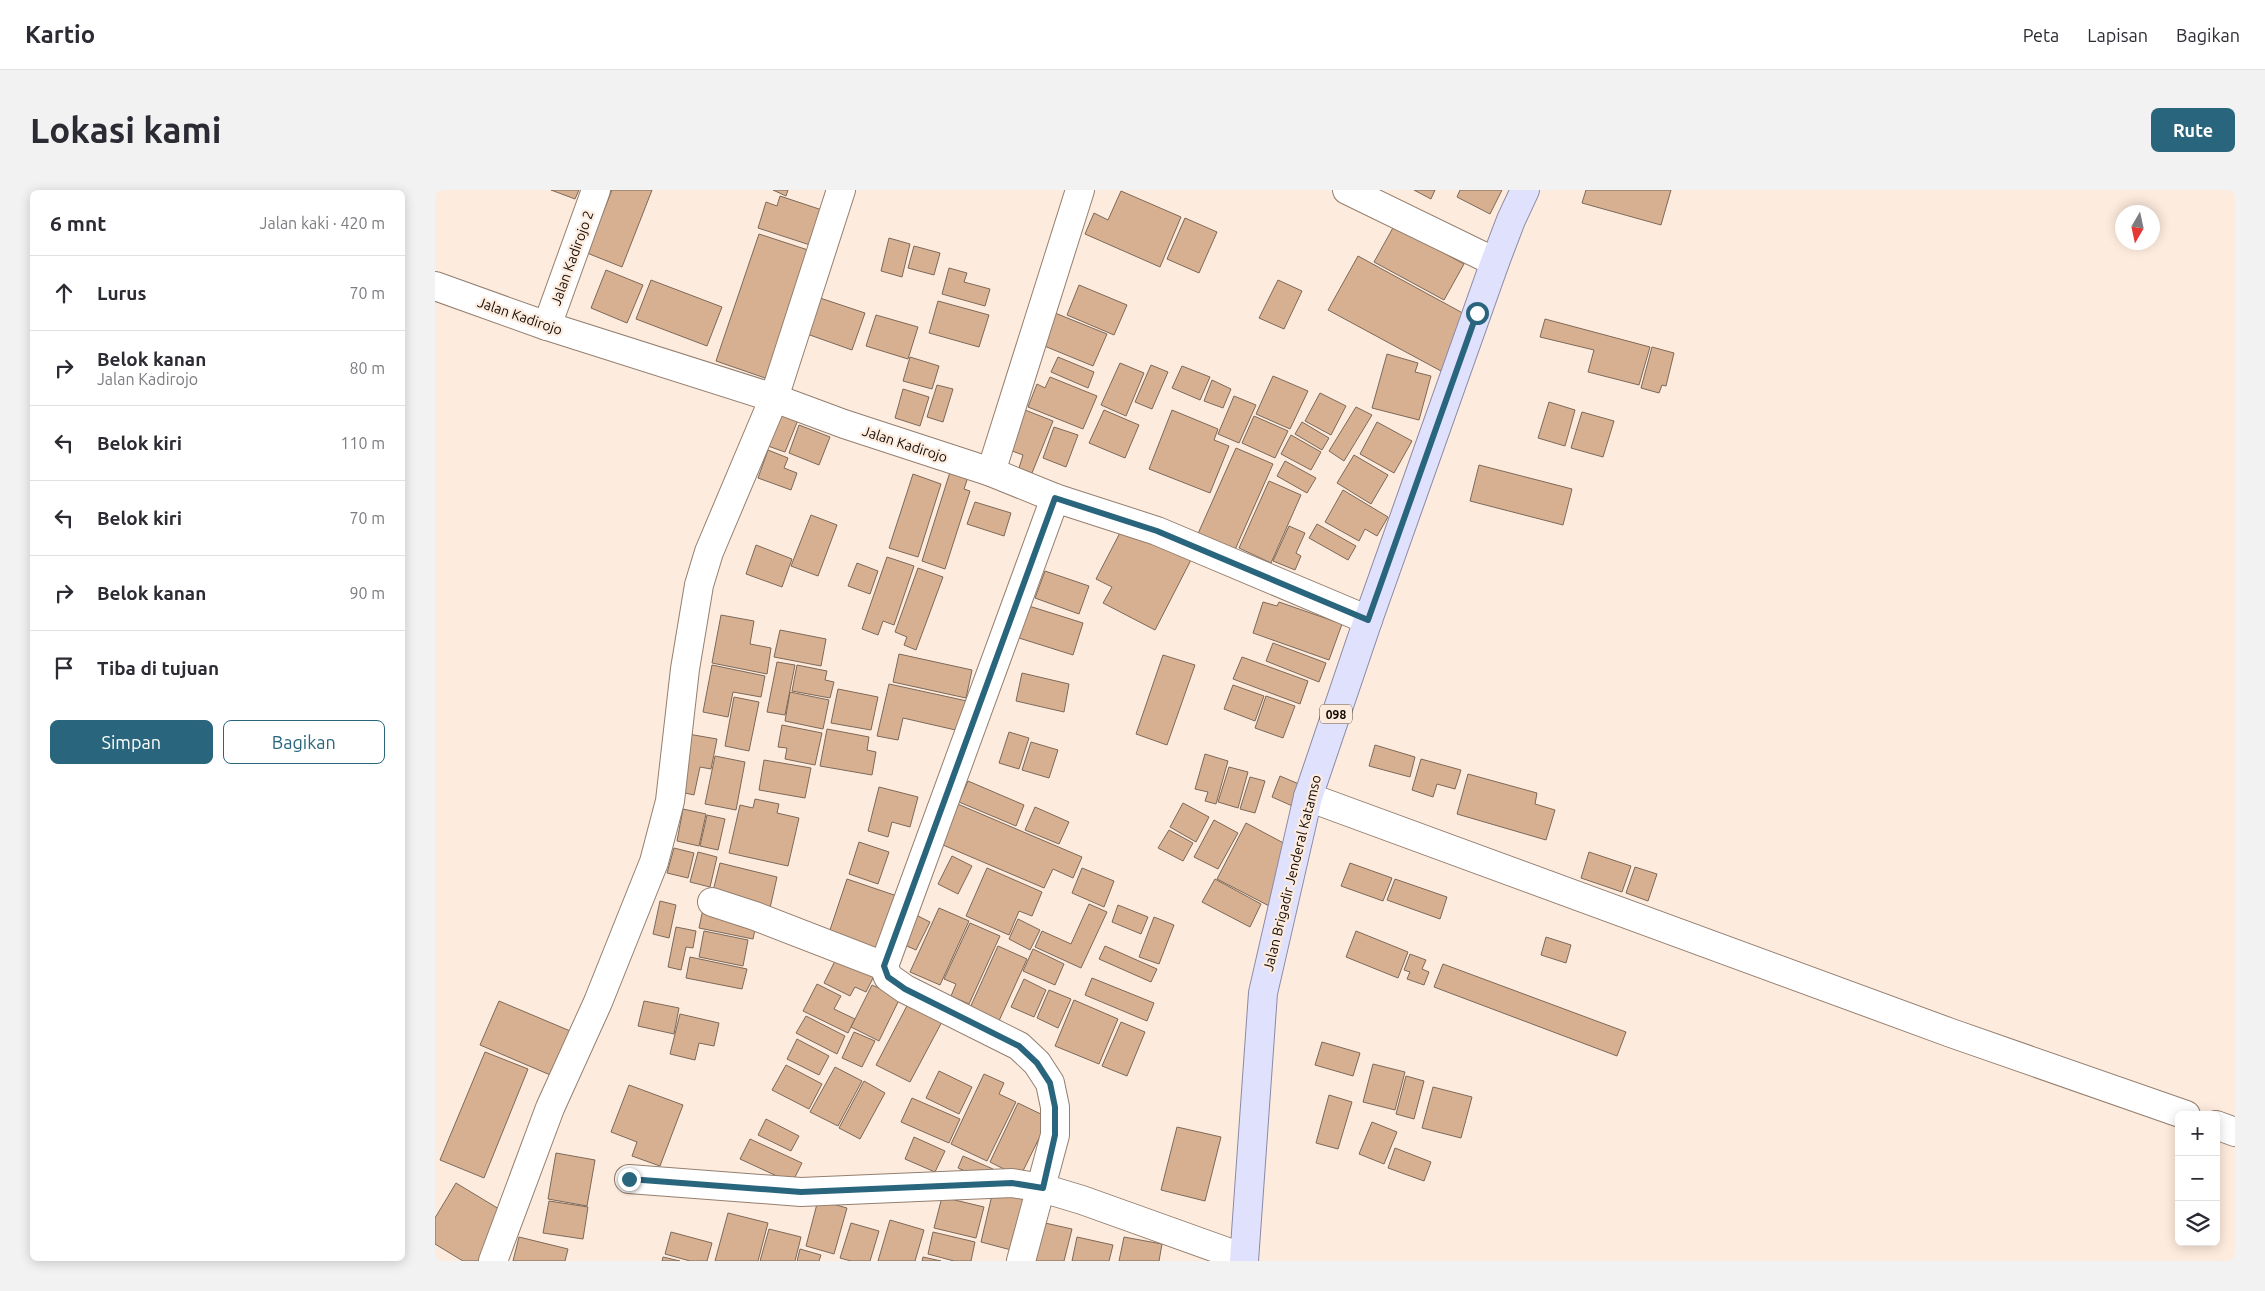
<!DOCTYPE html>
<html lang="id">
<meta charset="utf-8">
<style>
:root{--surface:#fff;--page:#f2f2f3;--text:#2b2b33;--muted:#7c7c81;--line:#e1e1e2;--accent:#29667d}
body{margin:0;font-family:Ubuntu,sans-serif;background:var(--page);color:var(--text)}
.controls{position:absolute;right:15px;bottom:15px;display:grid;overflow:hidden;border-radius:8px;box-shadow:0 2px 12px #0003}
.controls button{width:45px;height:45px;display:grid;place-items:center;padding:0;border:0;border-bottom:1px solid var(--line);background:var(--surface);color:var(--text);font:25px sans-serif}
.compass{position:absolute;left:1680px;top:15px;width:45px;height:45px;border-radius:50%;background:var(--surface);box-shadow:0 2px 12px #0003;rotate:189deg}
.stop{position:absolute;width:15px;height:15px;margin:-11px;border:4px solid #29667d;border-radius:50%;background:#fff}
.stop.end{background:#29667d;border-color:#fff;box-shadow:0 1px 5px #0008}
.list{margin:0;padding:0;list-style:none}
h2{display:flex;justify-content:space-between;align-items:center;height:65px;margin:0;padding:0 20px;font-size:21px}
h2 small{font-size:16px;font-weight:400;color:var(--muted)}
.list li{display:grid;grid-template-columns:32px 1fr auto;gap:15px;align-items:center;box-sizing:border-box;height:75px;padding:0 20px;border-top:1px solid var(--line)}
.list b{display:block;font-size:19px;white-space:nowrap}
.list p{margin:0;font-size:16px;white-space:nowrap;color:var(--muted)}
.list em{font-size:16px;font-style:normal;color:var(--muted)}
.actions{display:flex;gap:10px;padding:15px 20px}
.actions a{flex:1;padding:11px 0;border:1px solid var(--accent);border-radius:8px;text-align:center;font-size:18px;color:var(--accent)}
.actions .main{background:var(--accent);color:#fff}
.icon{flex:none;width:28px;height:28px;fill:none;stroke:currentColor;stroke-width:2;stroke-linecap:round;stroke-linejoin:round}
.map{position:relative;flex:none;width:1800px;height:1071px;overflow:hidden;border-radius:8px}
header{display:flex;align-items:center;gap:30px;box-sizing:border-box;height:70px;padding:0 25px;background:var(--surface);border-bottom:1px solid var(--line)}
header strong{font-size:24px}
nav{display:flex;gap:28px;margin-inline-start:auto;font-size:18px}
.intro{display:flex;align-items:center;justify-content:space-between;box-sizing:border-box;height:120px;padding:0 30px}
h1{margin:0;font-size:35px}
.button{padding:12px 22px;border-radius:8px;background:var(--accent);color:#fff;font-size:18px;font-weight:700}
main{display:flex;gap:30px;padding:0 30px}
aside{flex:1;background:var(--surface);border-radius:8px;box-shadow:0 2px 12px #0003}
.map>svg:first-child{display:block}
.building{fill:#d7b091;stroke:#7d6959}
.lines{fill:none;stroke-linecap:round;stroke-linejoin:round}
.minor-casing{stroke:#947f6f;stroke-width:30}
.major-casing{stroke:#8a89a6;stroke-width:30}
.minor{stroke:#fff;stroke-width:28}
.major{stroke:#e0e1fd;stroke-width:28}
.route{stroke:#29667d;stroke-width:6}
.labels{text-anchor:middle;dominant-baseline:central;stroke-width:4.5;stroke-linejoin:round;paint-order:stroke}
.shield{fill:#fdebdd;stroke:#584e46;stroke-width:1}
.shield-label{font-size:12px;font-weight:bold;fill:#110a05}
.street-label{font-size:14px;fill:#110a05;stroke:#fdebdd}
</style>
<header>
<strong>Kartio</strong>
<nav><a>Peta</a><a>Lapisan</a><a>Bagikan</a></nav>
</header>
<div class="intro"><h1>Lokasi kami</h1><a class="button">Rute</a></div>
<main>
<aside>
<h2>6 mnt<small>Jalan kaki · 420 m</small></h2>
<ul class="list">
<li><svg class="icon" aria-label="ahead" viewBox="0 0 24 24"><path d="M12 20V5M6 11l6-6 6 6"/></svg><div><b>Lurus</b></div><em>70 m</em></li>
<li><svg class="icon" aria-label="right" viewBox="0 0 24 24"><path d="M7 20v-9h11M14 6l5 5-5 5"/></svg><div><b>Belok kanan</b><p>Jalan Kadirojo</p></div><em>80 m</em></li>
<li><svg class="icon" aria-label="left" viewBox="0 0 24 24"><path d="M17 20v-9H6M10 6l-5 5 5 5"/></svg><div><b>Belok kiri</b></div><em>110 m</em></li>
<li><svg class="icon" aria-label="left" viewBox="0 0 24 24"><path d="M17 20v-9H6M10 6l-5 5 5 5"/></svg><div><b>Belok kiri</b></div><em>70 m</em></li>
<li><svg class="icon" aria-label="right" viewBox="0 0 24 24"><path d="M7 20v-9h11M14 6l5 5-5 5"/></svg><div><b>Belok kanan</b></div><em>90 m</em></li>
<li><svg class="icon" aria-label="arrive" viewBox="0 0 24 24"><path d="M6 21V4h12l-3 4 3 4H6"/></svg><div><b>Tiba di tujuan</b></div></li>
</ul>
<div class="actions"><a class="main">Simpan</a><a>Bagikan</a></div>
</aside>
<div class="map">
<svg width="1800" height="1071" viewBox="0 0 1800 1071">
<rect width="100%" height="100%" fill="#fdebdd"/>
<g class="building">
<polygon points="116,0 144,0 140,9"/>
<polygon points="177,0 217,0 187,77 152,63"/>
<polygon points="338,0 353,0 351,6"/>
<polygon points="979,0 1000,0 996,9"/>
<polygon points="1025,0 1067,0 1055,24 1022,7"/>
<polygon points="1151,0 1236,0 1226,35 1147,13"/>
<polygon points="686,1 746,27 725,77 650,44 659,23 673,30"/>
<polygon points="345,6 387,20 375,55 323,38 331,12 342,16"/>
<polygon points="750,28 782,42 764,83 732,69"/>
<polygon points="959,36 1029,74 1009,110 939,72"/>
<polygon points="324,44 376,61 333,189 281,171"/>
<polygon points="454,48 475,54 467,87 446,81"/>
<polygon points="479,56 505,63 499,85 473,78"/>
<polygon points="923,66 1035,127 1006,181 893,120"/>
<polygon points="514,78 532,83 529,92 555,99 550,116 507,104"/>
<polygon points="171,80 208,95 192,133 156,118"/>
<polygon points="216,90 287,117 272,156 201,129"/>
<polygon points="843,90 867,101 849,139 824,128"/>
<polygon points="644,95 692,115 679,145 632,125"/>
<polygon points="385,108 430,123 417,160 372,144"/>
<polygon points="503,111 554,125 544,157 494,143"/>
<polygon points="620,123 672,144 658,176 607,155"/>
<polygon points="441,125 483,137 473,169 431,156"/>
<polygon points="1110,129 1215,157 1204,195 1153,182 1159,160 1105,147"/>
<polygon points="1217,157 1239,163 1231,196 1227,195 1224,203 1206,198"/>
<polygon points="952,164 983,173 980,182 996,186 984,230 937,218"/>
<polygon points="475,167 504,176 497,199 468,191"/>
<polygon points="623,167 659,182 653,198 616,182"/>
<polygon points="685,173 709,183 691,226 666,215"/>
<polygon points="716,175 733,182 717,219 700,212"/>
<polygon points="747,176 775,187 765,210 737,198"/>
<polygon points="838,186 873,201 855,239 821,224"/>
<polygon points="615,187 662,206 648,239 593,217 602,194 610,198"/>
<polygon points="777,190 796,199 788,218 769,211"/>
<polygon points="502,195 518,199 508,232 492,227"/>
<polygon points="468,199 494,207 485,236 460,228"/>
<polygon points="885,203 911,216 896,245 870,231"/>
<polygon points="799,206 821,215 804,253 783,244"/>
<polygon points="1114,212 1140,220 1130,256 1103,248"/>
<polygon points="921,217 937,225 909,271 894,261"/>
<polygon points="585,218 618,231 597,283 584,278 588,265 569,258"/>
<polygon points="669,220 704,235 690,268 654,253"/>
<polygon points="737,220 783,239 779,250 794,256 775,303 714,279"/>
<polygon points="342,222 363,230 350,262 330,255"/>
<polygon points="1147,222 1179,231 1168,267 1136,258"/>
<polygon points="819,226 853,241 840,268 807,253"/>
<polygon points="867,232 894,248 887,260 860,244"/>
<polygon points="942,232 977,251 959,283 925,264"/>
<polygon points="364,235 395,247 384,275 354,263"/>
<polygon points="619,237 643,245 631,277 608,268"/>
<polygon points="856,245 886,262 876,280 846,264"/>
<polygon points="801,258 838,274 799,362 762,346"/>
<polygon points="333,260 353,268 349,278 362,283 356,300 323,288"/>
<polygon points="919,265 953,285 936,314 902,293"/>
<polygon points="850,271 881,288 872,303 842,286"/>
<polygon points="1044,275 1137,299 1128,335 1035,311"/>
<polygon points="515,282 533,287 529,299 535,301 510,379 487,371"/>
<polygon points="478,284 506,294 483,367 454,358"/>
<polygon points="834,291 866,305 836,373 804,358"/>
<polygon points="908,300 953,327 942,346 930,339 924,351 890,332"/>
<polygon points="540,312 576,323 569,346 532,334"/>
<polygon points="376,325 402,335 383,386 356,376"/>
<polygon points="882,334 921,356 913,370 874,348"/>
<polygon points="854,336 870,343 861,363 866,366 860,380 838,371"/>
<polygon points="688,337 758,366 720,440 668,413 677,397 661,389"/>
<polygon points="321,355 357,369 347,397 311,384"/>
<polygon points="452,367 479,376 459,435 448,431 443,445 427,439"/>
<polygon points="422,373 443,381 435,404 413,396"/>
<polygon points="483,378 508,387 481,460 469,455 472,447 460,442"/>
<polygon points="610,381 654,396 644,424 600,408"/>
<polygon points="828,412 842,416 844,412 907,434 894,470 818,443"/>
<polygon points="594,416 648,433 638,465 584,448"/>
<polygon points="286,425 319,431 315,454 336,458 332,484 277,473"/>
<polygon points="345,440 391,449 386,476 339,467"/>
<polygon points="838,453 891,473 884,492 831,471"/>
<polygon points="464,464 537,480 531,508 458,492"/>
<polygon points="728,465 760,475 732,555 701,544"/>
<polygon points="807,467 873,491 865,514 798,489"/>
<polygon points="342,472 360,475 350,525 332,522"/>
<polygon points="277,475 330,486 326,507 298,502 293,527 268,522"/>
<polygon points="362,475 392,481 390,490 399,492 395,508 357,501"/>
<polygon points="587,483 634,494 629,522 581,511"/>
<polygon points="454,494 532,511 525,541 468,528 463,550 442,546"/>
<polygon points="798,495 829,506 820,531 789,519"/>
<polygon points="403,499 443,507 436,540 396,533"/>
<polygon points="355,502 394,510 388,539 350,531"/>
<polygon points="831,506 860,516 848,548 820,538"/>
<polygon points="299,507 324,512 314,561 290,556"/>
<polygon points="347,535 387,543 380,575 350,569 352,558 343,557"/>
<polygon points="392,539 434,547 432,560 441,562 437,585 385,576"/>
<polygon points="574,542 594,548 584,579 564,573"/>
<polygon points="253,544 282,549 276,579 265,577 259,605 241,601"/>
<polygon points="596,552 623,560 614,588 587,580"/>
<polygon points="940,555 980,567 975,587 934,576"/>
<polygon points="770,564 793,571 781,614 770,611 773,602 760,599"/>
<polygon points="280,566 310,572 301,620 270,614"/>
<polygon points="986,569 1026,580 1020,599 1002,594 998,607 977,600"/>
<polygon points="329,570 376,578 370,608 324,600"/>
<polygon points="794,577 813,582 803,618 783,612"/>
<polygon points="1033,584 1102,603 1100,614 1120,620 1111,650 1022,624"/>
<polygon points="845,586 871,597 862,618 837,607"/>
<polygon points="815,587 830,591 820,623 805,619"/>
<polygon points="533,591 589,615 581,636 524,612"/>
<polygon points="444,597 483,607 475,637 457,632 453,647 433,641"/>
<polygon points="320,609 344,614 342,623 364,628 353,676 294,663 305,615 318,618"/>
<polygon points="518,612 647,667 638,688 618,679 609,698 501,652"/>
<polygon points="748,613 774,627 761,652 735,637"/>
<polygon points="600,617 634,632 624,654 590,640"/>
<polygon points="248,619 271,624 264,656 242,651"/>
<polygon points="272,625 290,629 283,660 265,656"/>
<polygon points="779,630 803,643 783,679 759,667"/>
<polygon points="811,633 854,656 840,719 782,689"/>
<polygon points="734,640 758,653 748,671 723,658"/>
<polygon points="424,652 454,662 443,694 414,684"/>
<polygon points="239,658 259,663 253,688 232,683"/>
<polygon points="263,662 282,667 275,697 255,692"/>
<polygon points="1154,662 1196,676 1187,702 1146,688"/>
<polygon points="517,666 537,676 523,704 503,694"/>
<polygon points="285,673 342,687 335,718 277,705"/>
<polygon points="915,673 957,688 948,711 906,696"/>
<polygon points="1200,677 1222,684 1213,711 1191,703"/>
<polygon points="552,678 607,702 597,726 584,721 574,745 531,726"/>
<polygon points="647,678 679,691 669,717 637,703"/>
<polygon points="412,689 462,706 443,763 393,746"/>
<polygon points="780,689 826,714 815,737 767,712"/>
<polygon points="960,689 1012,707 1005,729 952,710"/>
<polygon points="225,711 241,715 234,748 218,744"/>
<polygon points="654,714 672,722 646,778 600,757 607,741 636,754"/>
<polygon points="683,715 713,727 706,744 677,732"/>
<polygon points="504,718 534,731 505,795 475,782"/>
<polygon points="268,719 322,730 318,749 264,738"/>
<polygon points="479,724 495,732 481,760 465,753"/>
<polygon points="719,727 739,735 724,774 704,767"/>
<polygon points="583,729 605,740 595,760 574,749"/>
<polygon points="535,733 565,746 534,814 516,806 521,794 509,789"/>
<polygon points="241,737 261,741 258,758 251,757 246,780 233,777"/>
<polygon points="269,741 313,750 308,776 264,767"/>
<polygon points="921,741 973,762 963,788 911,767"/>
<polygon points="1111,747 1136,755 1131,773 1106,765"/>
<polygon points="563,756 592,769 563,833 534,820"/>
<polygon points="670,756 722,779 716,792 664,769"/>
<polygon points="598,759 629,774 620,795 588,781"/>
<polygon points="405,761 440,784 431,802 420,797 415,806 389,793"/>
<polygon points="975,764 991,770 987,779 994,782 989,795 972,789 975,782 969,780"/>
<polygon points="255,767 312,779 307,799 251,788"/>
<polygon points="1008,774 1191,842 1182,866 999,797"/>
<polygon points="657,788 719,813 712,831 650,805"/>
<polygon points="589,789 611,800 599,827 576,817"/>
<polygon points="382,794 406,806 399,819 420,829 413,843 368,821"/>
<polygon points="437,795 465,808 444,851 416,837"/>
<polygon points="614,800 636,809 623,838 602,828"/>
<polygon points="475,810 509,828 475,892 441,875"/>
<polygon points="639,810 683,829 664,874 620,856"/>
<polygon points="64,811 140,843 120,887 45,855"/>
<polygon points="209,811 244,818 239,844 203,836"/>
<polygon points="245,824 284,833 279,856 264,853 260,870 235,864"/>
<polygon points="371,826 410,846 402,864 361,843"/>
<polygon points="686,832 710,842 692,886 667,876"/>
<polygon points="419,842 440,851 427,877 407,868"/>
<polygon points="362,849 394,866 384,885 352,869"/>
<polygon points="887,852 925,863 918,886 880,875"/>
<polygon points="50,862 93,879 49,988 5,970"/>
<polygon points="938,874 970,882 960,920 928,912"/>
<polygon points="351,875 387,894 374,919 337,900"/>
<polygon points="400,877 427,891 403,936 375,922"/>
<polygon points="504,881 537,897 524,924 491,908"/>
<polygon points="549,884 569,893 564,904 581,912 552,971 516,954"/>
<polygon points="971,886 989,891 979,929 961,924"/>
<polygon points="429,891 450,903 425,949 404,938"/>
<polygon points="194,895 248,915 225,976 197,966 202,952 176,942"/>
<polygon points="998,897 1037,907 1026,948 987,938"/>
<polygon points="894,905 917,912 903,959 881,953"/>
<polygon points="477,908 525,929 514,953 466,932"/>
<polygon points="583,913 614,928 585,987 555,972"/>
<polygon points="331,929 364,946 356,961 323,945"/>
<polygon points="937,932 962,942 949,974 924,964"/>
<polygon points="742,937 786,947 770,1011 726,1000"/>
<polygon points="479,947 510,961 500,982 470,969"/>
<polygon points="315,949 367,973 357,993 305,969"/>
<polygon points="960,958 996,972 989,991 953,978"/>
<polygon points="121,963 160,970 152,1016 113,1009"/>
<polygon points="528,966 558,979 553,991 523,978"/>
<polygon points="21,993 64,1019 58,1030 68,1036 46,1071 28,1071 0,1054 0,1028"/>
<polygon points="557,1005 594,1006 580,1061 546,1052"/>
<polygon points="507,1007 549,1017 541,1048 499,1038"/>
<polygon points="383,1010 412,1018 399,1064 371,1056"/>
<polygon points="114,1011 153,1017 148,1049 108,1043"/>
<polygon points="293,1023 333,1033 323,1071 280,1071"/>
<polygon points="455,1030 489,1040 480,1071 443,1071"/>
<polygon points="601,1031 637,1039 629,1071 597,1071"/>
<polygon points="416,1033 444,1041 435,1071 416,1071 405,1068"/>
<polygon points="334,1039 366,1047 360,1071 325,1071"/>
<polygon points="236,1042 277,1053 272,1071 255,1071 230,1064"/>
<polygon points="498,1042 540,1052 536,1071 519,1071 493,1064"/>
<polygon points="84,1047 133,1059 130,1071 78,1071"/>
<polygon points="642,1047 678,1055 674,1071 637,1071"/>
<polygon points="689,1047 727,1054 724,1071 684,1071"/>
<polygon points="365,1059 386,1065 384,1071 362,1071"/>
<polygon points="228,1067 245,1071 227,1071"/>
<polygon points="488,1067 506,1071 487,1071"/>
</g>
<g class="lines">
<defs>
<g id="minor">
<polyline points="912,0 1060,72"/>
<polyline points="0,96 112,136 339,208 409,234 556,282 620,308 722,341 933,430"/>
<polyline points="112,136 161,0"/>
<polyline points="556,282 645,0"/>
<polyline points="873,607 1516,843 1751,925"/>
<polyline points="277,712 320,726 449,776"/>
<polyline points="1781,935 1800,942"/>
<polyline points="194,989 366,1002 577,993 607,998 647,1010 809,1068"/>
<polyline points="58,1071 115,918 163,812 219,672 235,611 250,479 264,395 274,362 339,208 406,0"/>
<polyline points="586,1071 620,945 620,917 615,893 602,873 584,856 470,799 453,787 449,776 620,308"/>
</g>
<polyline id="major" points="809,1071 828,803 873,607 933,430 1060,72 1076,30 1090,0"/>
</defs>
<use href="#minor" class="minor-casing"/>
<use href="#major" class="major-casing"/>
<use href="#minor" class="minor"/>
<use href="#major" class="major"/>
</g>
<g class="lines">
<polyline class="route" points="194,989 366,1002 577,993 608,998 620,945 620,917 615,893 602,873 584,856 470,799 453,787 449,776 620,308 722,341 933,430 1042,123"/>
</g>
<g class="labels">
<rect class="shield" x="885" y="514.5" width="32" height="19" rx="4"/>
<g class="shield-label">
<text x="901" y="524">098</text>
</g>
<g class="street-label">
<text transform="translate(137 68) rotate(-70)">Jalan Kadirojo 2</text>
<text transform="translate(85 126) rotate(19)">Jalan Kadirojo</text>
<text transform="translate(470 254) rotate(18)">Jalan Kadirojo</text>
<text transform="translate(857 683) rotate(-76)">Jalan Brigadir Jenderal Katamso</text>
</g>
</g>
</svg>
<div class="controls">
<button>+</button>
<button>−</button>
<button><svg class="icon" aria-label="layers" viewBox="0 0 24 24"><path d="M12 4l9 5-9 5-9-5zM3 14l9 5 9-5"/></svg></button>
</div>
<svg class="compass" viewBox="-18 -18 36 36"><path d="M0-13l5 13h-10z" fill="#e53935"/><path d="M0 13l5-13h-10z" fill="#7c7c81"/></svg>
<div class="stop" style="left:1042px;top:123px"></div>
<div class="stop end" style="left:194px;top:989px"></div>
</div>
</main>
